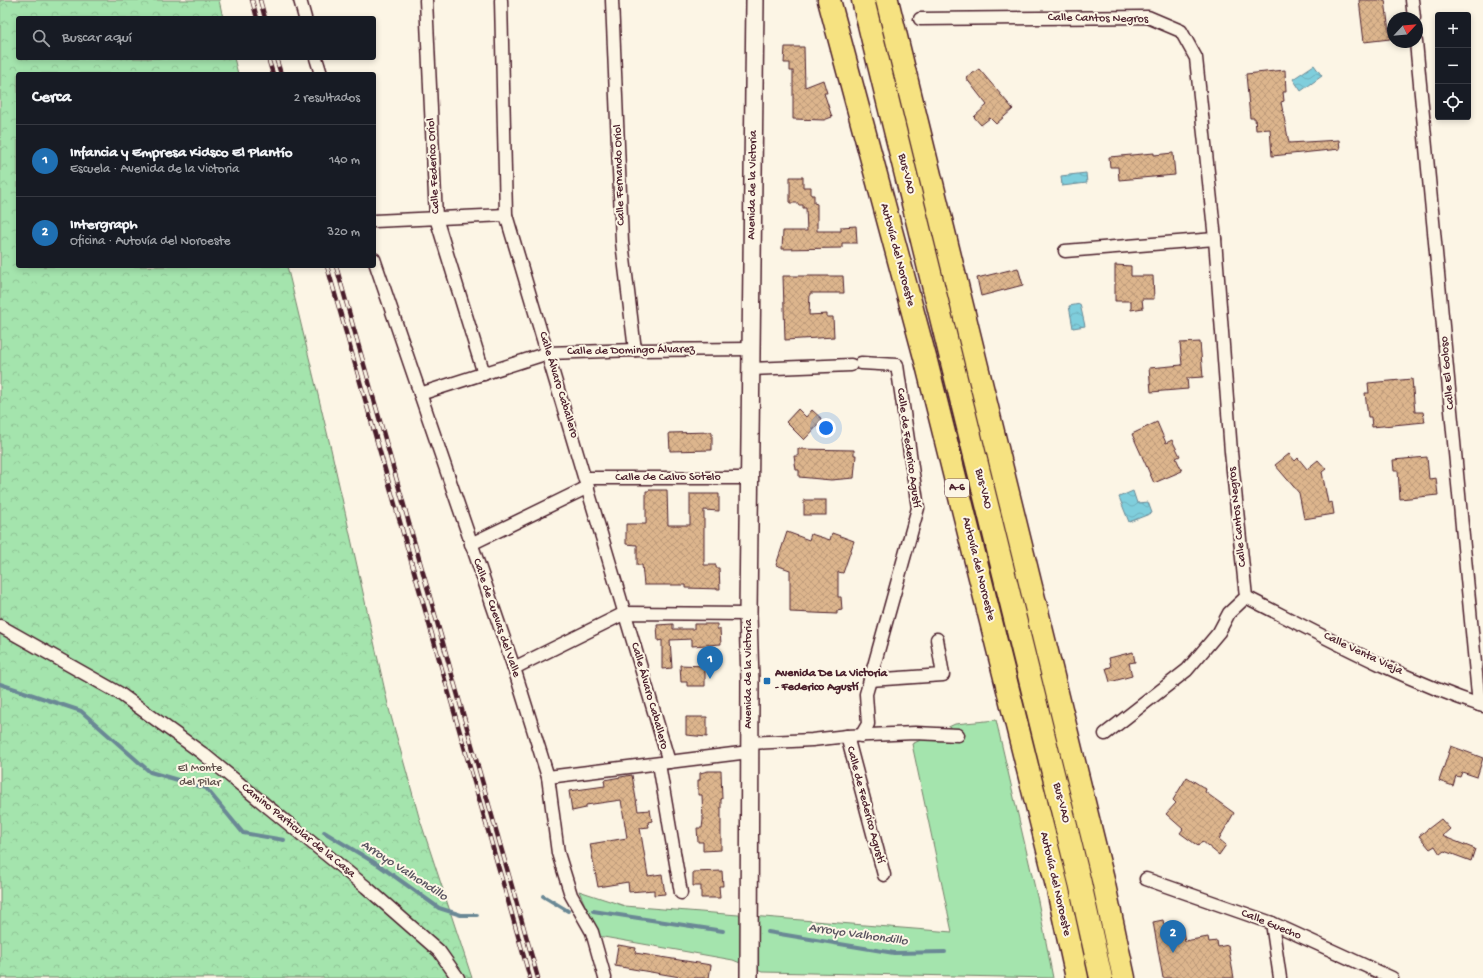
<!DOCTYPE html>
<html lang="es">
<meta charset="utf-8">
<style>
:root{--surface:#171b24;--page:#20242c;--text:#f1f3f6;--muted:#9ea1a6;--line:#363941;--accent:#1f6fb2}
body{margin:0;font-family:"Gochi Hand",sans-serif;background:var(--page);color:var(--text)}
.controls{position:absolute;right:12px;top:12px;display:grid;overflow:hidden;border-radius:4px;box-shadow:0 2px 6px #0003}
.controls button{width:36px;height:36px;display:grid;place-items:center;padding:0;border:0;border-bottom:1px solid var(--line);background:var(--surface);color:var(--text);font:20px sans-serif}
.compass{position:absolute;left:1387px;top:12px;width:36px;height:36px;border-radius:50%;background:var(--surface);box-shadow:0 2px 6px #0003;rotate:64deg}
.you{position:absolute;left:826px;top:428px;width:14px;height:14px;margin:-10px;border:3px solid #fff;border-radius:50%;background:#1a73e8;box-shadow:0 0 0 6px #1a73e833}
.badge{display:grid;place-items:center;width:26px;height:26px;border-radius:50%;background:var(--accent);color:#fff;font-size:13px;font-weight:700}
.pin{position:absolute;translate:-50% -33px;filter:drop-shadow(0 1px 2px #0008)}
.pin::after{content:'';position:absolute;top:21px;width:14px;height:12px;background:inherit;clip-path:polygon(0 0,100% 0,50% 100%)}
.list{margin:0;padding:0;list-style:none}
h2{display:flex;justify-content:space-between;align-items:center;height:52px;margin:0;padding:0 16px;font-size:17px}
h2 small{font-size:13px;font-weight:400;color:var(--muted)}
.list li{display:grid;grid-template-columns:26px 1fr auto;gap:12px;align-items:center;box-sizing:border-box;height:72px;padding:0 16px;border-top:1px solid var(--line)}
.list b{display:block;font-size:15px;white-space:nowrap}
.list p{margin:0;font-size:13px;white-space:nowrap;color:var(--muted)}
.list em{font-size:13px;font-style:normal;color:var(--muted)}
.icon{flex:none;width:22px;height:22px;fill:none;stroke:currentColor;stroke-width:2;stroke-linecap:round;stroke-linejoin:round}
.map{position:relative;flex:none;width:1483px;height:978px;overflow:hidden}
.search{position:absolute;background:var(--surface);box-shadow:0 2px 6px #0003;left:16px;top:16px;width:360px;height:44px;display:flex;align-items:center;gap:10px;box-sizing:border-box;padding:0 14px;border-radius:4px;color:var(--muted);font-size:15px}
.panel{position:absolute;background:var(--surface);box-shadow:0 2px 6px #0003;left:16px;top:72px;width:360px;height:196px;border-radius:4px}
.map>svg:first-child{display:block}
.forest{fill:url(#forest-crowns);stroke:#77826c}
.park{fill:#a4e4ad;stroke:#77826c}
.water{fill:url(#water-waves);stroke:#6a8895}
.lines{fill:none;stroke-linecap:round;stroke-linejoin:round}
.stream{stroke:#6a8895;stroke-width:4}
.building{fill:url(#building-cross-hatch);stroke:#4a1f2b}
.street-casing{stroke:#4a1f2b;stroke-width:15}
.secondary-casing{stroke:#4a1f2b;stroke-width:20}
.highway-casing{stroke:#4a1f2b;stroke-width:25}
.street{stroke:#fcf5e5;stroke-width:12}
.secondary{stroke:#fcf5e5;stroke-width:17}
.highway{stroke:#f6e281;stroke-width:22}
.rail-casing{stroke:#4a1f2b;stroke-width:4.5}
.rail{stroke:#fcf5e5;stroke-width:3;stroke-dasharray:9;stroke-linecap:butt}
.poi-dot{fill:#1f6fb2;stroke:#fcf5e5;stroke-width:1.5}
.labels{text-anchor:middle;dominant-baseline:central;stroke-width:4;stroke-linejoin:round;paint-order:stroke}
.shield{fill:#fcf5e5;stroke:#7f5f63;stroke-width:1}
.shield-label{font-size:11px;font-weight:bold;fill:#4a1f2b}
.street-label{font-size:12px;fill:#4a1f2b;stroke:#fcf5e5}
.poi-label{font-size:12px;font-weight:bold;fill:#4a1f2b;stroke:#fcf5e5;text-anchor:start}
.park-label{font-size:12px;fill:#60504c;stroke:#fcf5e5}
.water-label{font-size:13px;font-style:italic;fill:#5a5460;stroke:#fcf5e5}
</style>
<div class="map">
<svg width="1483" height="978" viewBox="0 0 1483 978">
<defs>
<pattern id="forest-crowns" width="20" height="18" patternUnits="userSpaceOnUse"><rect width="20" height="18" fill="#a4e4ad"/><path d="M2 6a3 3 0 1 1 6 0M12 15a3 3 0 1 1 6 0" fill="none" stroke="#8fc395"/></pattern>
<pattern id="water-waves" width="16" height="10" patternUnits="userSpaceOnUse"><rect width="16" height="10" fill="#7fcedc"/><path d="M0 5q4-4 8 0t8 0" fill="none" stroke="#6fb0bd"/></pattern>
<pattern id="building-cross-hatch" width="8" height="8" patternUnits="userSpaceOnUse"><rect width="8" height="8" fill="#dcb58d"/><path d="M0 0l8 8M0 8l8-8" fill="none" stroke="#be9b7a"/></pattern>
</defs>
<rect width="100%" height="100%" fill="#fcf5e5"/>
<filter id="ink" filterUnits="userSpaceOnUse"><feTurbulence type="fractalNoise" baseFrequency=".025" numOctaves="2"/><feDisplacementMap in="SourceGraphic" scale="8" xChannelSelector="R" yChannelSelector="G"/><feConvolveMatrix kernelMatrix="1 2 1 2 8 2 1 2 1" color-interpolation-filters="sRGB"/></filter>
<g filter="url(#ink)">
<polygon class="forest" points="0,0 219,0 223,18 18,18 18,58 234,58 238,74 18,74 18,266 287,266 331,449 389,709 419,817 472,978 0,978"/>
<polygon class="park" points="996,720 1038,901 1053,978 762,972 733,960 598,936 579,891 625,906 952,932 912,744 955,724"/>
<g class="water">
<polygon points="1314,65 1322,76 1301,91 1293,79"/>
<polygon points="1086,173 1087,183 1062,186 1061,176"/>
<polygon points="1080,304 1085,326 1073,328 1069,306"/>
<polygon points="1133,491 1137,503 1148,502 1152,513 1129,522 1119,497"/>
</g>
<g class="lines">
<g class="stream">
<polyline points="0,684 81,711 150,772 206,788 243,833 284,840"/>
<polyline points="324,832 380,866 439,908 461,915 477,915"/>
<polyline points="543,896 568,911"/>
<polyline points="593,911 723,931"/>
<polyline points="768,932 894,953 945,952"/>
</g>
</g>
<g class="building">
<polygon points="1359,0 1385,0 1390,39 1364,42"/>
<polygon points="785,47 804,47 805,87 823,80 827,93 824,93 832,117 824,120 793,119 793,71 790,71 790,63 784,63"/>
<polygon points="979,69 1013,109 996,124 990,118 981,125 974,117 987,105 966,78"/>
<polygon points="1285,70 1286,92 1283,92 1284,101 1281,102 1289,143 1339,140 1340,149 1272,156 1270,129 1256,130 1255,118 1250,118 1246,74"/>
<polygon points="1154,153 1154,155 1173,153 1175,175 1119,180 1118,167 1110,167 1109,157"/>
<polygon points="790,177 803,177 803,187 811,187 811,195 814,195 814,203 817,204 817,231 841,231 841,227 856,226 857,243 842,243 842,248 782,249 783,231 807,231 806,208 803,208 803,205 798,205 798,203 790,203"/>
<polygon points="1115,265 1131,266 1131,276 1153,276 1154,299 1142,299 1143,308 1131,310 1131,301 1115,301"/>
<polygon points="1018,268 1023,285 981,296 977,278"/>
<polygon points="783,276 843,276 844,293 810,293 809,315 827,314 827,317 833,317 834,337 785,340"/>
<polygon points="1200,342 1203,377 1187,378 1188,389 1151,392 1149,368 1182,365 1180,343"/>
<polygon points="1412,379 1415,412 1423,412 1425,422 1372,427 1371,417 1368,417 1365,393 1369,393 1368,383"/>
<polygon points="798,409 806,417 812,410 823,420 804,440 786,422"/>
<polygon points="1157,422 1166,443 1172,440 1180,456 1176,458 1182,471 1154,483 1132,434"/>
<polygon points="712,432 712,450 670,451 669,433"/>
<polygon points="798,449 854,450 854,455 856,455 854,478 831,480 799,477 799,470 796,470 794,456 798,456"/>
<polygon points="1289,454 1295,461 1298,458 1307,469 1318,460 1326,469 1322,472 1328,503 1332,502 1334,514 1304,519 1299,493 1275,465"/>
<polygon points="1427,457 1429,479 1436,478 1438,495 1400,499 1398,471 1394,471 1393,460"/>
<polygon points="649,490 667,490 668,525 690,525 690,494 719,494 719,511 704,510 704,565 716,565 716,568 719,568 720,589 686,588 686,585 644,585 642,565 637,565 637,545 626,544 626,524 646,524 646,491 649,491"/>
<rect x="804" y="500" width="22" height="15"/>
<polygon points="787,532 809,540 811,534 830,540 832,533 854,541 843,573 838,572 838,597 841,597 842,610 837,611 837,614 790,612 790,570 776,565"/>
<polygon points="673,624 673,629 694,629 694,624 717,624 717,629 720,629 721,644 692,646 692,639 670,640 672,668 662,669 662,640 658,641 657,625"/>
<polygon points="1133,652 1135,662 1129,663 1132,676 1110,682 1106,668 1111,667 1109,658"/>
<polygon points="680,665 705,666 705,686 687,686 687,682 681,682"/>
<polygon points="686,717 707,717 707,737 686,735"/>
<polygon points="1451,746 1483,758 1477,777 1462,772 1460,777 1456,776 1453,786 1439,781"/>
<polygon points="708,771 721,771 722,799 721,799 721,850 703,851 703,842 698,842 697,828 702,828 703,820 702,795 698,795 698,780 700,780 700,773"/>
<polygon points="632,775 638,811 650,810 652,821 648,822 649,827 640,828 648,876 662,874 665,894 654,895 654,890 629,892 628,882 598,887 590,844 627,838 621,800 586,805 586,808 572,811 569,791 605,786 604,780"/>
<polygon points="1187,777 1206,789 1205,792 1234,813 1219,839 1226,845 1219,855 1202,841 1198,846 1180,833 1183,829 1166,814 1176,803 1173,800"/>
<polygon points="1441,819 1450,829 1442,836 1475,849 1471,861 1444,851 1440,854 1435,846 1430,849 1419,836"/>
<polygon points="722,871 723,886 719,886 720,898 701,898 701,886 693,886 693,872"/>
<polygon points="1163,920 1164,925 1173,923 1174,929 1182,927 1185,941 1208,937 1209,942 1217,941 1218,947 1228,945 1234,978 1163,978 1153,922"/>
<polygon points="618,945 636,948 635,953 711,965 709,978 686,978 615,966"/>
</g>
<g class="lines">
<defs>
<g id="street">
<polyline points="300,0 305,18"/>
<polyline points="426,0 436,218 484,374"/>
<polyline points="501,0 506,215 669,762"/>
<polyline points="612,0 622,242 635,350"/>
<polyline points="1412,0 1414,18"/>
<polyline points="920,19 1148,17 1181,31 1196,58 1215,239 1231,452 1246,597 1229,613 1219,632 1187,670 1105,734"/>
<polyline points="1416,42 1479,705"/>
<polyline points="316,58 321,74"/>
<polyline points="374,221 506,215"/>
<polyline points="1065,251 1215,239"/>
<polyline points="374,259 514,668 548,777 558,853 571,895 592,932 605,978"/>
<polyline points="861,363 897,365 918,508 870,680 866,694 868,724 861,736"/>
<polyline points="752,369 851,365"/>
<polyline points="420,394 548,353 635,350 752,349"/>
<polyline points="586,478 751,478"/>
<polyline points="471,544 588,487"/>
<path d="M1246,597c77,39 155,82 237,109"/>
<polyline points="0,626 119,693 202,753 366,887 439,951 458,978"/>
<polyline points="514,668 625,613 748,614"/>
<polyline points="870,680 943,675 937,639"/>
<polyline points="847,736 884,875"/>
<polyline points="749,743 812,740 847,736 915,733 958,735"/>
<polyline points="659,764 681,893"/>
<polyline points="548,777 749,752"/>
<polyline points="1146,879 1272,923 1392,978"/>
<polyline points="1272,923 1280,978"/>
</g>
<polyline id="secondary" points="749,978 750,681 748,614 755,0"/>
<g id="highway">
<polyline points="829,0 926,361 1058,890 1077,978"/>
<polyline points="863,0 1080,883 1101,978"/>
<polyline points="887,0 1103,880 1124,978"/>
</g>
</defs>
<use href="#street" class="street-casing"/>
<use href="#secondary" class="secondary-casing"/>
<use href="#highway" class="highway-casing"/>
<use href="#street" class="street"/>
<use href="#secondary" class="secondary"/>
<use href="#highway" class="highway"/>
<defs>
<g id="rail">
<polyline points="252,0 257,18"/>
<polyline points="260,0 265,18"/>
<polyline points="268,58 273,74"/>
<polyline points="276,58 281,74"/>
<polyline points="327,266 530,978"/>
<polyline points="336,266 538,978"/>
</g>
</defs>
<use href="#rail" class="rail-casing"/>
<use href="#rail" class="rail"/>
</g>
</g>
<rect class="poi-dot" x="763" y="677" width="8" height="8" rx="2"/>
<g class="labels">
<rect class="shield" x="945" y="479" width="24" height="18" rx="3"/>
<g class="shield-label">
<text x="957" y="488">A-6</text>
</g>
<g class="street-label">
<text transform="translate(1098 19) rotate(1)">Calle Cantos Negros</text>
<text transform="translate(434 166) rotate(-93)">Calle Federico Oriol</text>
<text transform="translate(906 174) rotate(76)">Bus-VAO</text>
<text transform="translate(620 175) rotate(-92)">Calle Fernando Oriol</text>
<text transform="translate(753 185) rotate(-89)">Avenida de la Victoria</text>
<text transform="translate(897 255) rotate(75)">Autovía del Noroeste</text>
<text transform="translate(631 351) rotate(-1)">Calle de Domingo Álvarez</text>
<text transform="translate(1448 373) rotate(-95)">Calle El Goloso</text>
<text transform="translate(558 385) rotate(73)">Calle Álvaro Caballero</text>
<text transform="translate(908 448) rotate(82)">Calle de Federico Agustí</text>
<text x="668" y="478">Calle de Calvo Sotelo</text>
<text transform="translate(983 489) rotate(76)">Bus-VAO</text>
<text transform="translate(1238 517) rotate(-96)">Calle Cantos Negros</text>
<text transform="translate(978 569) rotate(76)">Autovía del Noroeste</text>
<text transform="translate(496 618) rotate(71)">Calle de Cuevas del Valle</text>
<text transform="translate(1363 654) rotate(25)">Calle Venta Vieja</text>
<text transform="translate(749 674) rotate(-90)">Avenida de la Victoria</text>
<text transform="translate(649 696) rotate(74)">Calle Álvaro Caballero</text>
<text transform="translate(1061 803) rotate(76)">Bus-VAO</text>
<text transform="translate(865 805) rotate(75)">Calle de Federico Agustí</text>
<text transform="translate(298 831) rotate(39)">Camino Particular de la Casa</text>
<text transform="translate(1055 884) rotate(77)">Autovía del Noroeste</text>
<text transform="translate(1271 925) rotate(22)">Calle Guecho</text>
</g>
<g class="poi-label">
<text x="775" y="674">Avenida De La Victoria<tspan x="775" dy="14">- Federico Agustí</tspan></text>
</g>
<g class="park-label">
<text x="200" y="769">El Monte<tspan x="200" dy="14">del Pilar</tspan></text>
</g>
<g class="water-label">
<text transform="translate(404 871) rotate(33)">Arroyo Valhondillo</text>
<text transform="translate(858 935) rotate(8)">Arroyo Valhondillo</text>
</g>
</g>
</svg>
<div class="controls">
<button>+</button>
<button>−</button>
<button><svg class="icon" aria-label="locate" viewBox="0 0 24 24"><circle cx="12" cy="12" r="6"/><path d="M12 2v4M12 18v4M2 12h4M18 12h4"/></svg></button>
</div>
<svg class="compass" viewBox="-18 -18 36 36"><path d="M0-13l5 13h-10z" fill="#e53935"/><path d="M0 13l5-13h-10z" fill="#9ea1a6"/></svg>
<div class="you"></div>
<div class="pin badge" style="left:710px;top:679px">1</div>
<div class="pin badge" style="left:1173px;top:953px">2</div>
<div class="search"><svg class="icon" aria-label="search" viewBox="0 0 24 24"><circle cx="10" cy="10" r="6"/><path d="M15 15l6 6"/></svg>Buscar aquí</div>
<section class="panel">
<h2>Cerca<small>2 resultados</small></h2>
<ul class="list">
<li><span class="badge">1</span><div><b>Infancia y Empresa Kidsco El Plantío</b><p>Escuela · Avenida de la Victoria</p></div><em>140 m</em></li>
<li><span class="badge">2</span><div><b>Intergraph</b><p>Oficina · Autovía del Noroeste</p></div><em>320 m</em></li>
</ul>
</section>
</div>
